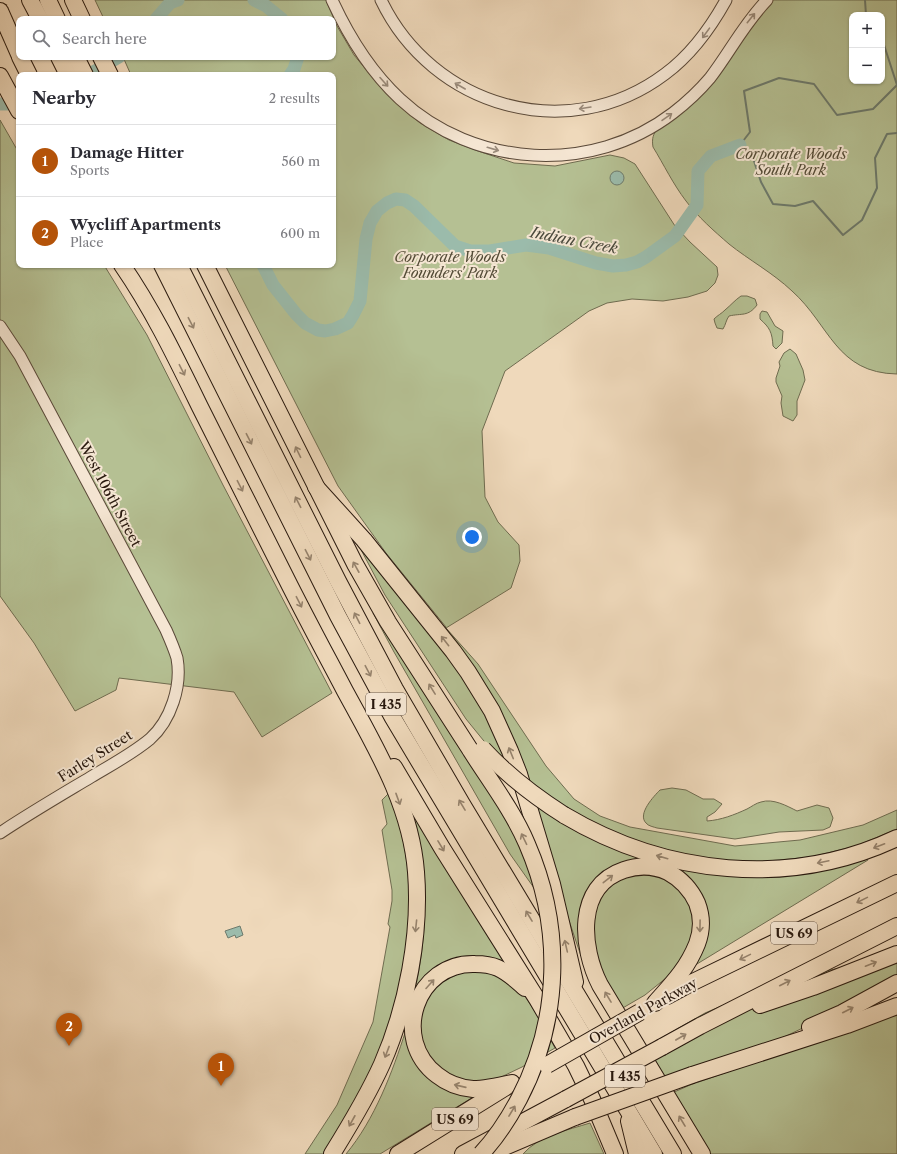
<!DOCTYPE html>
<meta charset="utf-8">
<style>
:root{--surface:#fff;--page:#f2f2f3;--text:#2b2b33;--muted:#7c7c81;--line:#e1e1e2;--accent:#b45309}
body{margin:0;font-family:"Libre Caslon Text",serif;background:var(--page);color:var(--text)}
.controls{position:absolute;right:12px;top:12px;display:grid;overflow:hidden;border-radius:8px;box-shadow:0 1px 3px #0004}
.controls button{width:36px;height:36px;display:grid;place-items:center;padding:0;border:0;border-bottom:1px solid var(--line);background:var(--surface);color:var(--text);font:20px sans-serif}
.you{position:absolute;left:472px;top:537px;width:14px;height:14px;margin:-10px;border:3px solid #fff;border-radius:50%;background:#1a73e8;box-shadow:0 0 0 6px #1a73e833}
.badge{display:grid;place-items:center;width:26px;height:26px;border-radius:50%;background:var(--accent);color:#fff;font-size:13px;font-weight:700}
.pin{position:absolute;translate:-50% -33px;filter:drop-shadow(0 1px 2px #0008)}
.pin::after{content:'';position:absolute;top:21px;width:14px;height:12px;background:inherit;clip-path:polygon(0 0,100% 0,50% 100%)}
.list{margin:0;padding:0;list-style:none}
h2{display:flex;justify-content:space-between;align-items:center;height:52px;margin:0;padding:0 16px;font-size:17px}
h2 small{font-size:13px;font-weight:400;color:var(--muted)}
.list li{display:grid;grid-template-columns:26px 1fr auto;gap:12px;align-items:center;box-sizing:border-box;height:72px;padding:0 16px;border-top:1px solid var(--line)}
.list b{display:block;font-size:15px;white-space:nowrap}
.list p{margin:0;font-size:13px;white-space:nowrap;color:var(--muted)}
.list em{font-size:13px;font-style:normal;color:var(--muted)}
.icon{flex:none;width:22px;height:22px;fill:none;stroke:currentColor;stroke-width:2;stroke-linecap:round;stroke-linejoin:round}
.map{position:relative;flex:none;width:897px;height:1154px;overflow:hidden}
.search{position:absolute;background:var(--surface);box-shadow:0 1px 3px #0004;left:16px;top:16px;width:320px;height:44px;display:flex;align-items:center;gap:10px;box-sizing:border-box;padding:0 14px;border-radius:8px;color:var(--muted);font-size:15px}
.panel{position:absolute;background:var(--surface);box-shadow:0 1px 3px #0004;left:16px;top:72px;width:320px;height:196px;border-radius:8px}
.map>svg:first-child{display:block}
.green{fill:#b5c093;stroke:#6f6c50;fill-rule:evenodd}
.water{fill:#9bbbab;stroke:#6d7a6c}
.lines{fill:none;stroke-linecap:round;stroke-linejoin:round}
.stream{stroke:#6d7a6c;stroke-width:2}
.river{stroke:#9bbbab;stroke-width:13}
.minor-casing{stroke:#5a4939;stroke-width:13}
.highway-casing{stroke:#29190e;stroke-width:18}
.minor{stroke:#f5e6d3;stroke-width:11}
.highway{stroke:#efd9bb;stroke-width:16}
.highway-bridge-casing{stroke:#29190e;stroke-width:18;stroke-linecap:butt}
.highway-bridge{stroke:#efd9bb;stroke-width:16}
.oneway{stroke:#998a7a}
.oneway2{stroke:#96836d}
.labels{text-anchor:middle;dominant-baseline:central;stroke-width:4;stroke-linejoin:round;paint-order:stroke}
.shield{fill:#f5e6d3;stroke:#665649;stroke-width:1}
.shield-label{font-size:13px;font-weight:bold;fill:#29190e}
.park-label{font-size:14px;font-style:italic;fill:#534b36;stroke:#f5e6d3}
.street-label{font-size:14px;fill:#29190e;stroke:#f5e6d3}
.water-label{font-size:15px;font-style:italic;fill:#4b4a3d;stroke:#f5e6d3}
</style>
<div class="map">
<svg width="897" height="1154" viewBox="0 0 897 1154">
<rect width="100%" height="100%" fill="#efd9bb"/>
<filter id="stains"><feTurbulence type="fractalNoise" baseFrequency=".005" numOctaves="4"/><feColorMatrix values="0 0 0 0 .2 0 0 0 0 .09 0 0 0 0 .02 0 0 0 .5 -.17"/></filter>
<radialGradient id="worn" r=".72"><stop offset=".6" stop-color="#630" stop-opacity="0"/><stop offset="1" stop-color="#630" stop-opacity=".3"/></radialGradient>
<g class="green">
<polygon points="95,0 326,0 337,26 354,55 373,78 396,103 420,123 449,140 478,151 514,163 555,166 610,155 624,158 635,164 675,226 690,242 717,267 718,275 715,283 707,291 688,297 663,301 632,299 607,303 589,311 505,371 482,431 485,497 498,522 519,545 520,561 511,588 446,628 478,664 546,766 574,799 600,816 630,827 735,846 800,840 863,825 897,810 897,829 856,846 811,857 756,862 726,861 689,856 622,837 577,815 528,781 443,629 446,627 386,553 338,486 225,265 333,265 333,75 131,75 123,57 333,57 333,19 104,19"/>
<path d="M773,0h124v374c-61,-1 -67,-49 -105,-83 -19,-18 -43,-31 -63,-47 -15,-13 -31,-27 -43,-43 -13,-17 -22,-36 -33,-54 -3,-17 8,-21 21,-29l89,-108zM852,15h30v66h-30z"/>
<polygon points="0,120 19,153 19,265 104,265 147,335 223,485 332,693 262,737 234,692 119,678 116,690 75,711 34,643 0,596"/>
<path d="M741,296h6l8,3 2,6c-9,12 -15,8 -28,11 -3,4 -3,8 -6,13l-6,-1 -2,-5 -1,-4c4,-4 7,-5 11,-9 6,-5 10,-10 16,-14z"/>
<path d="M762,311l5,1 8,14 8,5 -1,12 -6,6 -3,-3c-1,-14 -3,-18 -13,-27v-5z"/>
<polygon points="790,349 796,354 803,370 805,380 797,401 797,415 793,421 783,416 781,403 782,396 776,382 776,378 780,366 779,362 784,353"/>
<polygon points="359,546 433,635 479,700 509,766 488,746 466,719 385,595"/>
<polygon points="375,612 514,831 539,895 510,854 394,652 373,613"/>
<path d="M672,788l14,2 17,9h11l8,5 -7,8 -8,5v4c14,-1 27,-6 40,-12 4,-2 9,-6 14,-7 12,-4 26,4 36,9l20,-6 12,3 4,10 -3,9 -7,3 -44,2 -44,7 -78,-11c-3,-1 -9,-2 -11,-5 -9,-9 8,-27 14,-33z"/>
<polygon points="389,793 396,813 403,839 407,863 411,891 411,932 394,1023 333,1154 305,1154 337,1105 373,1022 390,927 388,924 392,901 392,890 382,830 387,824 382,800"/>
<polygon points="531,798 637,856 639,862 596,884 584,955 581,956 559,891"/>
<path d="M410,803l98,160 -30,-3 -63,30c7,-32 11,-65 9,-98 -3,-30 -9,-59 -14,-89z"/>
<polygon points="866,857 868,860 692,967 705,931 668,866"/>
<polygon points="642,872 666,877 688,896 695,919 688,952 671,974 645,995 621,1009 603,978 592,938 597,901 618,878"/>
<path d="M897,954v24c-37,21 -74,41 -113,59 -39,17 -80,29 -120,43l-20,-32 61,-35 56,-24 28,-9z"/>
<polygon points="467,970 497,973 520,989 536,1013 555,1048 522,1067 497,1079 480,1082 466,1082 437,1068 420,1040 421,1010 437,984"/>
<polygon points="897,1011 897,1154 710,1154 672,1093 690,1085 791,1050"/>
<path d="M406,1030l10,25 59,41 -95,58h-34c29,-35 46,-81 60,-124z"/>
<path d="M590,1123l14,31h-81c15,-18 45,-24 67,-31z"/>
</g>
<g class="water">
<circle cx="617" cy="178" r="7"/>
<polygon points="240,926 243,935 236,938 235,935 228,938 225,931"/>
</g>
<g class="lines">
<g class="stream">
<polyline points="865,0 866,15"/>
<polyline points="882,41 884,45 897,85 873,109 837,115 814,84 779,78 744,91 750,132 740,145 752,155 761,182 773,204 795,206 813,201 843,235 862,220 877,188 875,158 887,134 897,133"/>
</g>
<g class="river">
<polyline points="254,0 266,6 282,19"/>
<polyline points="156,19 170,3 178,0"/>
<polyline points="88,75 119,57"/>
<polyline points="290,75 294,69 298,57"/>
<polyline points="0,104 19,104"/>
<polyline points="263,265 273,285 296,314 305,323 318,330 325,331 335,329 348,323 353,315 360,301 366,239 370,223 377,211 387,203 396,199 405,200 414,206 455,246 470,251 490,251 526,245 549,248 596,263 613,266 626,265 637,262 646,257 675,236 697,205 698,171 711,156 740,145"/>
</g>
<defs>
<g id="minor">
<path d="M332,0c17,37 38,71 68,99 74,69 192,76 273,14 13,-10 26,-22 37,-35 20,-26 33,-53 57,-78"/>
<path d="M381,0c51,107 187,147 284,74 27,-20 45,-45 61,-74"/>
<path d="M0,326l20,30 146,274c4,9 8,18 11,28 5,28 -6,62 -27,81 -18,15 -39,26 -59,38 -30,18 -61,36 -91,56"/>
</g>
<g id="highway">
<polyline points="30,0 40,19"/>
<polyline points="48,0 57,19"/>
<polyline points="73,0 82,19"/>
<polyline points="0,11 19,54"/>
<polyline points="20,57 29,75"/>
<polyline points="59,57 68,75"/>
<polyline points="76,57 85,75"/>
<polyline points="101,57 110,75"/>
<polyline points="0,76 19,111"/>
<path d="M122,265c31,45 54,93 78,142 29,57 57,114 86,171 19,38 39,75 59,113 31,57 66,115 71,181 5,62 -9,135 -34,192 -14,31 -32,61 -50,90"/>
<polyline points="162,265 338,616 393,718 654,1154"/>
<polyline points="179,265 338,581 395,689 462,804 673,1154"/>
<polyline points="205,265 355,564 388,622 471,751"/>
<polyline points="316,487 364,540 453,651 468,672 492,711 510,751 519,774 552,884 575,982"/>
<polyline points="394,767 442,848 537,999 576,1066 592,1099 615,1154"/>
<path d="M564,815c101,60 225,74 333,23"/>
<polyline points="667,996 691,983 897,883"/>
<path d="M655,1003c17,-19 32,-34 42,-59 5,-13 5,-28 0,-41 -6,-13 -16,-24 -29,-31 -13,-6 -29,-7 -44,-2 -49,16 -43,78 -24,115l102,169"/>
<polyline points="760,1005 813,987 897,954"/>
<polyline points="810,1027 842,1013 897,983"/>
<polyline points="662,1047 700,1026 897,926"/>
<polyline points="692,1075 847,1025 897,1006"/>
<path d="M512,1083c-13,3 -26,6 -39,6 -13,-1 -26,-6 -36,-14 -47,-36 -21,-113 38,-111 8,0 16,1 23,4 11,5 19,13 27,20"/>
<polyline points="629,1121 637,1154"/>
<polyline points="398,1154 506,1087"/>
<polyline points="463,1154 566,1099"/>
<polyline points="488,1154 575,1117"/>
</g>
</defs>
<use href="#minor" class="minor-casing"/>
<use href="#highway" class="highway-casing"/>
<use href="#minor" class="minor"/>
<use href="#highway" class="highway"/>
<defs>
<g id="highway-bridge">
<path d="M483,749c24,26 51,47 81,66"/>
<path d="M471,751c19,30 42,60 56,93 36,83 34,175 -8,255 -10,19 -23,39 -38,55"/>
<polyline points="547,1065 640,1012"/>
<polyline points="566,1099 662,1047"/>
<polyline points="575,1117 692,1075"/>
</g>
</defs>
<use href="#highway-bridge" class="highway-bridge-casing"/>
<use href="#highway-bridge" class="highway-bridge"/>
</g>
<defs><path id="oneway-shaft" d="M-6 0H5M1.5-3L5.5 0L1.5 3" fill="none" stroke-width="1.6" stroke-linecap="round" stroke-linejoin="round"/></defs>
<g class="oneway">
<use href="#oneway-shaft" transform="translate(751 18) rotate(-51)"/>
<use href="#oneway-shaft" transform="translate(706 33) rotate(126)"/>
<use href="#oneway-shaft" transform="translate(384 82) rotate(48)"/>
<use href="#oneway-shaft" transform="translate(460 86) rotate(-150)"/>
<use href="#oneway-shaft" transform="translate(585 108) rotate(171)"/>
<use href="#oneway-shaft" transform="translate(667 117) rotate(-35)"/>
<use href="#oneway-shaft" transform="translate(493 149) rotate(16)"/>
</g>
<g class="oneway2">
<use href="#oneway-shaft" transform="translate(191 323) rotate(63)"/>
<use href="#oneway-shaft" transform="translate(182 370) rotate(63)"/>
<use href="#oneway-shaft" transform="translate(249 439) rotate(63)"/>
<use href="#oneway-shaft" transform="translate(298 452) rotate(-116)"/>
<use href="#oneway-shaft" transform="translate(240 486) rotate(63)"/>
<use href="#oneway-shaft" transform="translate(298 502) rotate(-117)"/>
<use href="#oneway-shaft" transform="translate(308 555) rotate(63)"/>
<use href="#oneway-shaft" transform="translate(356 567) rotate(-119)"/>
<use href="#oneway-shaft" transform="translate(299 602) rotate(63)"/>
<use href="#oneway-shaft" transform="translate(357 618) rotate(-117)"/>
<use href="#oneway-shaft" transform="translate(445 641) rotate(-128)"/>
<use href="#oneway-shaft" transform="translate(368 671) rotate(62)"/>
<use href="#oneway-shaft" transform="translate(432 689) rotate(-122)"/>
<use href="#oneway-shaft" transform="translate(511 753) rotate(-112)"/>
<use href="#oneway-shaft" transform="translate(398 799) rotate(70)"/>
<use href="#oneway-shaft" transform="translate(462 805) rotate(-121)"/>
<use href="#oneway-shaft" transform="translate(524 839) rotate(-116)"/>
<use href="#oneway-shaft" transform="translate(441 846) rotate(59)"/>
<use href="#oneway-shaft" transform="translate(879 846) rotate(159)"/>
<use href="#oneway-shaft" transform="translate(662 857) rotate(-164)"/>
<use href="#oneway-shaft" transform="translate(823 862) rotate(168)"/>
<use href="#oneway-shaft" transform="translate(608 879) rotate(-38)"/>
<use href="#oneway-shaft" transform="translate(862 900) rotate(154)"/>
<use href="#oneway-shaft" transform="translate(529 916) rotate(-121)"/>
<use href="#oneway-shaft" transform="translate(416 926) rotate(96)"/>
<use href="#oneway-shaft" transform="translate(700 926) rotate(91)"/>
<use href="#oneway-shaft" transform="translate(566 946) rotate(-103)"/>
<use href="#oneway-shaft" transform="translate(745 957) rotate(154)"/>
<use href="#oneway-shaft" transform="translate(871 964) rotate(-21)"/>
<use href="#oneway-shaft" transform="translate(785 983) rotate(-27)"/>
<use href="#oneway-shaft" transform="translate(430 984) rotate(-48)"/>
<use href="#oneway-shaft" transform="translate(608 997) rotate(-121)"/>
<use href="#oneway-shaft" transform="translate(848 1010) rotate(-27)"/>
<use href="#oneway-shaft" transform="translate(681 1037) rotate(-30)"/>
<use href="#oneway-shaft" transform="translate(387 1052) rotate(111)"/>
<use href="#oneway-shaft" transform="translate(460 1086) rotate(-167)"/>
<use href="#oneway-shaft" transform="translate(512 1111) rotate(-59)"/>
<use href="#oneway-shaft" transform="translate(352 1121) rotate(119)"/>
<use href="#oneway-shaft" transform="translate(682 1121) rotate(-121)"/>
</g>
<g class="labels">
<g class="shield">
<rect x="366" y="693" width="40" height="22" rx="3"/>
<rect x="771" y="922" width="46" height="22" rx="3"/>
<rect x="605" y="1065" width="40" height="22" rx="3"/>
<rect x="432" y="1108" width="46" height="22" rx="3"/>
</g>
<g class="shield-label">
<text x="386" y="704">I 435</text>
<text x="794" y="933">US 69</text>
<text x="625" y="1076">I 435</text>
<text x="455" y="1119">US 69</text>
</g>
<g class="park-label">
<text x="791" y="154">Corporate Woods<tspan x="791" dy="16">South Park</tspan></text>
<text x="450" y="257">Corporate Woods<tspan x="450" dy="16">Founders' Park</tspan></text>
</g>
<g class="street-label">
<text transform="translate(110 494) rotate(62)">West 106th Street</text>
<text transform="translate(95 756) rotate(-32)">Farley Street</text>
<text transform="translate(643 1011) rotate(-29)">Overland Parkway</text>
</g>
<g class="water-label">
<text transform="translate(574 240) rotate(11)">Indian Creek</text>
</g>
</g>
<rect width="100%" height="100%" filter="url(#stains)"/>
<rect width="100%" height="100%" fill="url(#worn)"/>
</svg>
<div class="controls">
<button>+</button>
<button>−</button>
</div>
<div class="you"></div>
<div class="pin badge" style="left:221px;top:1086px">1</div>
<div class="pin badge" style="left:69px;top:1046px">2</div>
<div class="search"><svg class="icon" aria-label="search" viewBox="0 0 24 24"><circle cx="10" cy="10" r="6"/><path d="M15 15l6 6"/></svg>Search here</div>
<section class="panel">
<h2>Nearby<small>2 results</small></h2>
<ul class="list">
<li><span class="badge">1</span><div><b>Damage Hitter</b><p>Sports</p></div><em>560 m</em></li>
<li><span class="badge">2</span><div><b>Wycliff Apartments</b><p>Place</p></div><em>600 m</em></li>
</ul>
</section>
</div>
